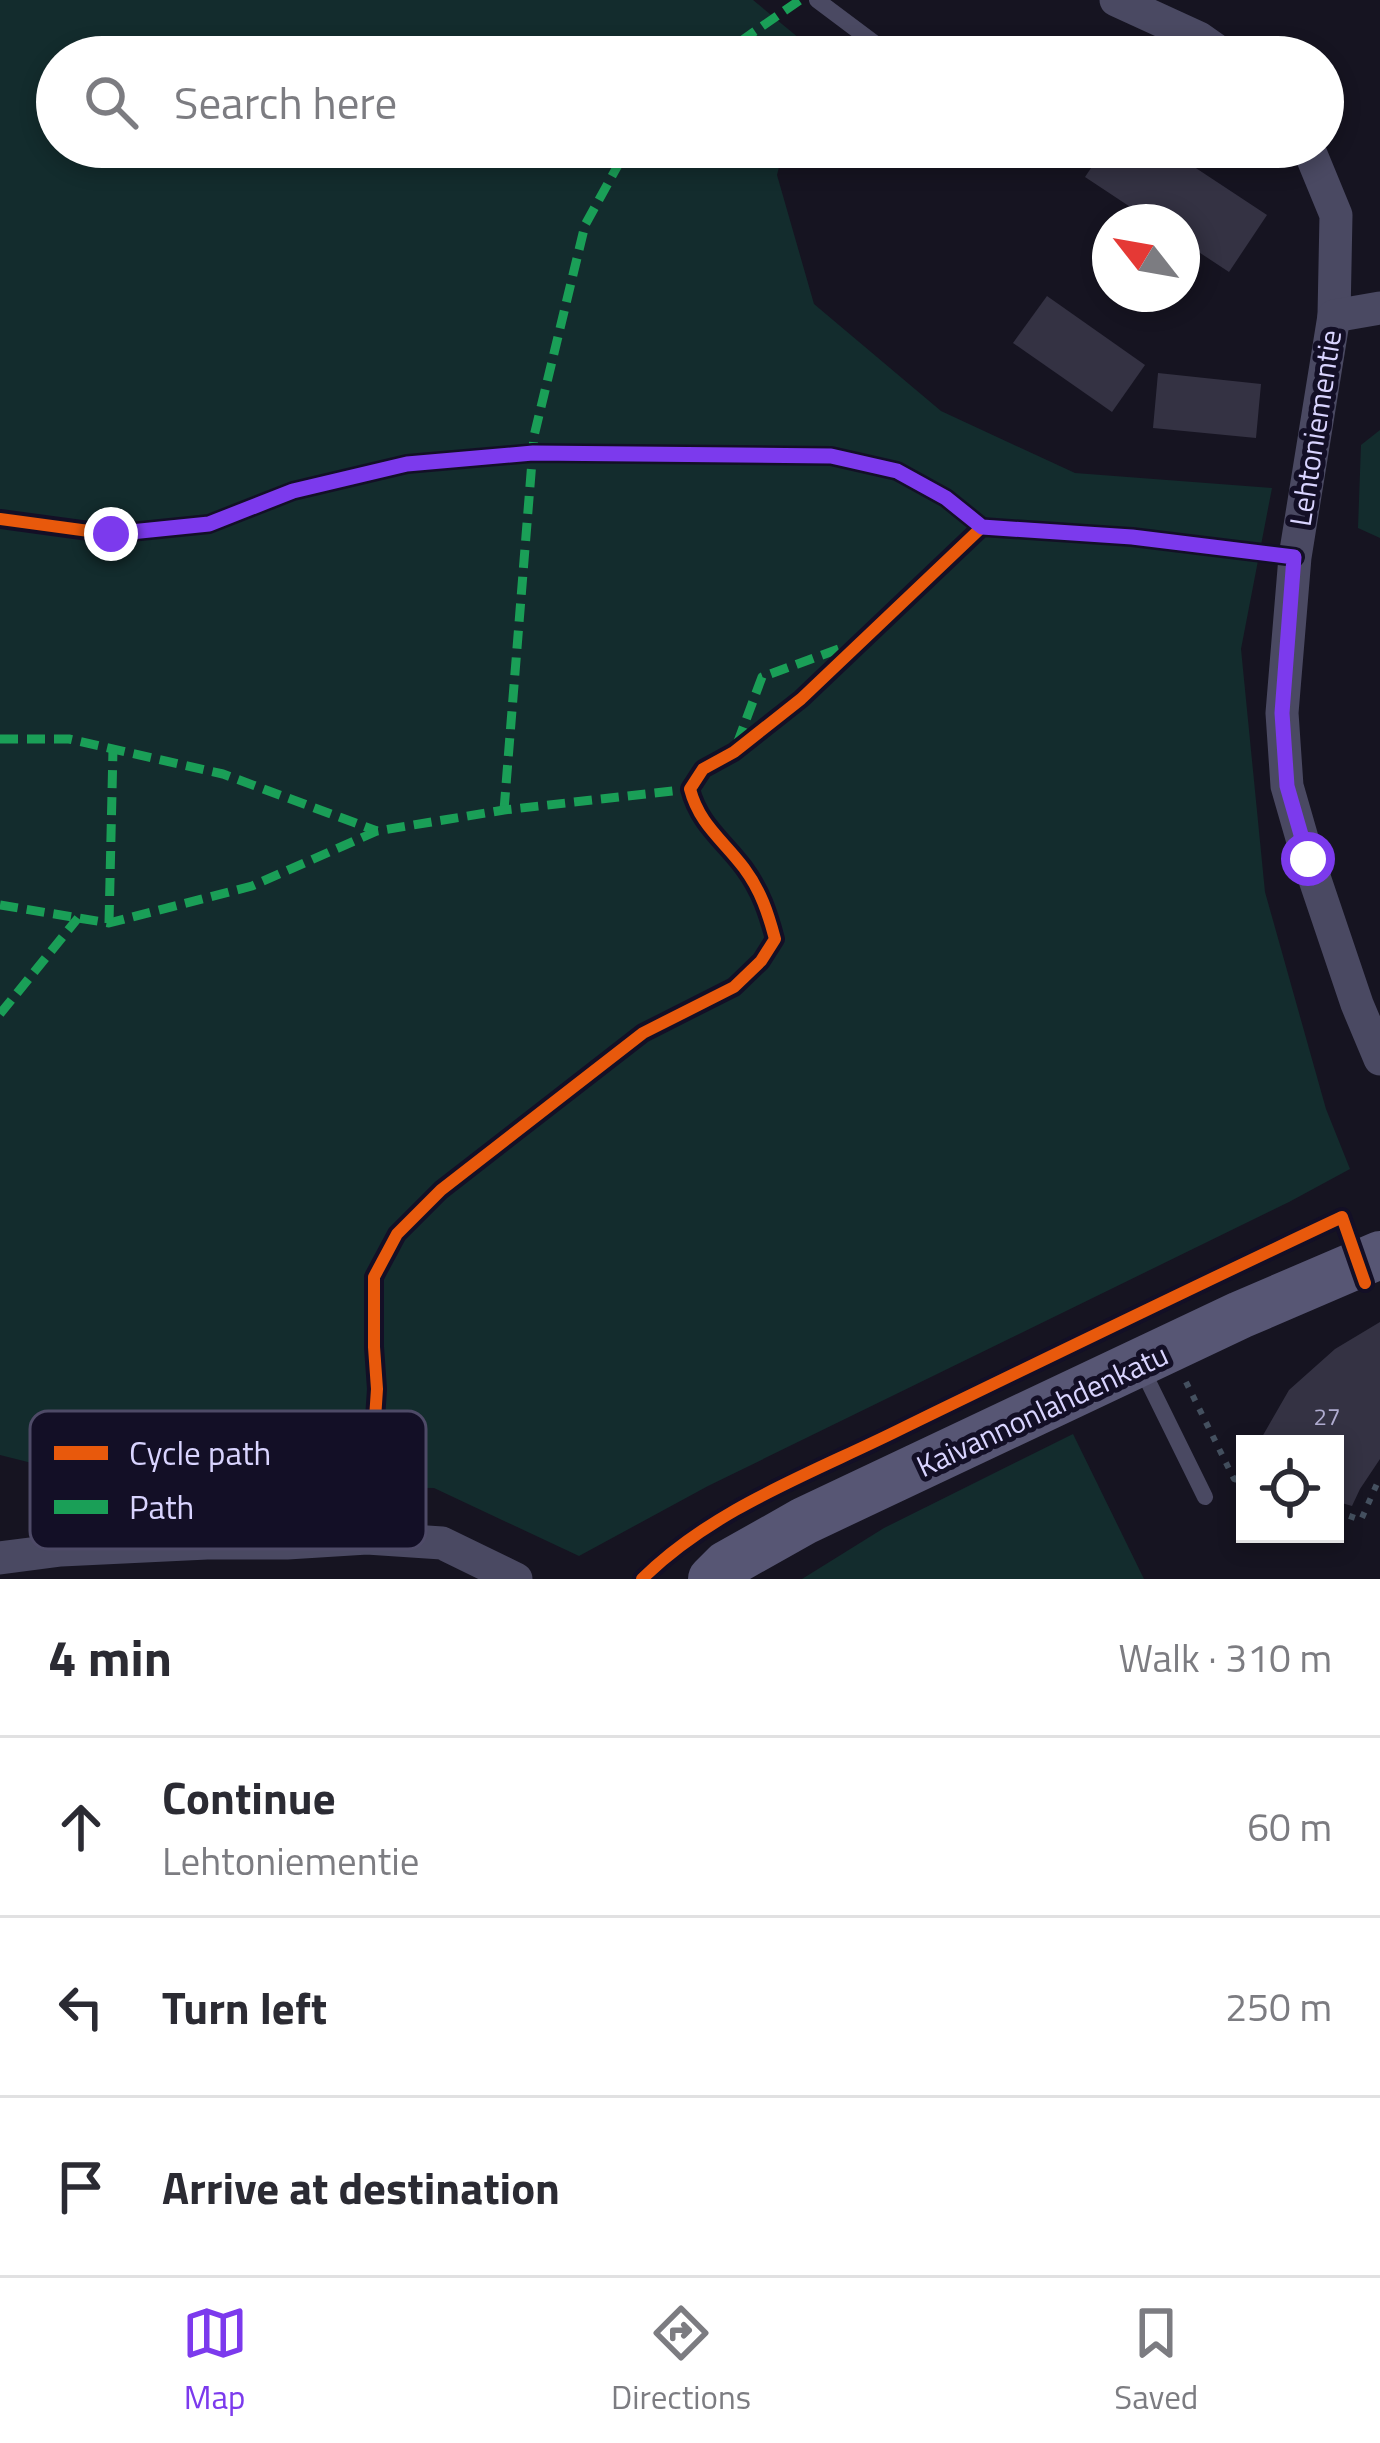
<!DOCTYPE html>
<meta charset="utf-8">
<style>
:root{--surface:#fff;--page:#f2f2f3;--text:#2b2b33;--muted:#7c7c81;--line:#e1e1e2;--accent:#7c3aed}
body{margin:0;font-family:"Titillium Web",sans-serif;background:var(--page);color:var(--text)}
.controls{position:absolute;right:36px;bottom:36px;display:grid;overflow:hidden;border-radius:0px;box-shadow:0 6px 18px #0003}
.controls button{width:108px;height:108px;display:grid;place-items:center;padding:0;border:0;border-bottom:3px solid var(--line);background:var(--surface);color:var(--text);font:60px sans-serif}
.compass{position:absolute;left:1092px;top:204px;width:108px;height:108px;border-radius:50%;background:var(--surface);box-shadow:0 6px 18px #0003;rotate:301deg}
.stop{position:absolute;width:36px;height:36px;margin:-27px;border:9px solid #7c3aed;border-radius:50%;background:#fff}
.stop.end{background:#7c3aed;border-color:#fff;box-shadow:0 3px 12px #0008}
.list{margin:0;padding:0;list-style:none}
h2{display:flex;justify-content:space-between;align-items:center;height:156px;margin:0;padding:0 48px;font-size:51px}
h2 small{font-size:39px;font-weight:400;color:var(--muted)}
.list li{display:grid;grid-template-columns:78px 1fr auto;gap:36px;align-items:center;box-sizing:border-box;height:180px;padding:0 48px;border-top:3px solid var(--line)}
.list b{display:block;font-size:45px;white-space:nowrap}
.list p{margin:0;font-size:39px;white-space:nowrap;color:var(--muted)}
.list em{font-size:39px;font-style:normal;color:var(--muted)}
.icon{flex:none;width:66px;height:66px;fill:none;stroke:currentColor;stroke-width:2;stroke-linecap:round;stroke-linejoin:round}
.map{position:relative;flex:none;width:1380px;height:1579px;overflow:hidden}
.search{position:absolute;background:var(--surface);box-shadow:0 6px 18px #0003;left:36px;right:36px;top:36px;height:132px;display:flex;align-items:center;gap:30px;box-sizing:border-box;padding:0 42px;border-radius:66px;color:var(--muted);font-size:45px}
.sheet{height:696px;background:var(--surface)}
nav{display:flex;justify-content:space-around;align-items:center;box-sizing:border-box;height:168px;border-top:3px solid var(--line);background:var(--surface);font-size:33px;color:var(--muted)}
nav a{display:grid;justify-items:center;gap:6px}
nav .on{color:var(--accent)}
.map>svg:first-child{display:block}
.green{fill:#132c2d}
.building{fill:#343243}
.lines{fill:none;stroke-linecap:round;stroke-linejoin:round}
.path{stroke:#44505f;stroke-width:6;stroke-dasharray:6 9;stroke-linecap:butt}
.lane{stroke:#4a4962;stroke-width:16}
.street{stroke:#4a4962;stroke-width:33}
.secondary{stroke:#575674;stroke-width:48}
.quiet{stroke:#1a9f57;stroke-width:9;stroke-dasharray:18 9;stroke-linecap:butt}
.cycleway-casing{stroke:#130f26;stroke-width:20}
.cycleway{stroke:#e8590c;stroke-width:12}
.route{stroke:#7c3aed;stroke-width:15}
.labels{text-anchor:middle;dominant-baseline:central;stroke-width:10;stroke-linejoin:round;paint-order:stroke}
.number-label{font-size:24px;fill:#b0acd0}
.street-label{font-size:30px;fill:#d9d4ff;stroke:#130f26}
.key{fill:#130f26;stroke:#4e4a67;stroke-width:3}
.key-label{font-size:33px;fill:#d9d4ff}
</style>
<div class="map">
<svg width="1380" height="1579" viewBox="0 0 1380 1579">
<rect width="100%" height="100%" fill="#161421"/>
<g class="green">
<polygon points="0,0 753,0 811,48 809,57 57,57 57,147 784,147 777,175 814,304 941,411 1075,473 1272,488 1241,649 1265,892 1326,1109 1350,1169 1289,1202 708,1486 579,1556 434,1488 123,1486 0,1455"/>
<polygon points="1380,430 1380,538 1358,528 1361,445"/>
<polygon points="1073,1434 1144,1579 802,1579 884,1528"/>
</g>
<g class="building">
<polygon points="1105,147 1164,147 1267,215 1229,272 1182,241 1182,222 1153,222 1085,177"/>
<polygon points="1047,296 1145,365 1112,412 1013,343"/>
<polygon points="1158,373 1261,384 1256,438 1153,428"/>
<polygon points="1380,1322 1380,1459 1360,1489 1352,1506 1335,1501 1335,1444 1258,1444 1289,1390 1335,1349"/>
</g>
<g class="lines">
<g class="path">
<polyline points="1186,1382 1234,1479 1245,1483"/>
<polyline points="1335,1511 1361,1520 1380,1477"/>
</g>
<g class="lane">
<polyline points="817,0 893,57"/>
<polyline points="1011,147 1015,150"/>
<polyline points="1140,1365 1205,1497"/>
</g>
<g class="street">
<polyline points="1116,0 1199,38 1226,57"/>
<polyline points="1308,147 1336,215 1334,316 1295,557 1282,713 1287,786 1308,859 1357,1004 1380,1059"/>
<polyline points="1334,316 1380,308"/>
<polyline points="0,1558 61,1550 207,1543 287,1543 367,1538 442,1543 516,1579"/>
</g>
<polyline class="secondary" points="712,1579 726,1565 804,1521 1240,1315 1380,1255"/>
<g class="quiet">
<polyline points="718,57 800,0"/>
<polyline points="0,739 69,739 223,774 377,831"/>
<polyline points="737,744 762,677 847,646"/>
<polyline points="504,810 534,436 585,225 628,147"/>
<polyline points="0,905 109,923 252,886 377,831 504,810 690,789"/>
<polyline points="109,923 113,749"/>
<polyline points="0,1014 78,918"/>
</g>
<defs>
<g id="cycleway">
<polyline points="0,519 111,534 209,524 293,491 407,464 533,453 831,456 897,471 946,498 982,527"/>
<path d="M367,1538l10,-149 -3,-42v-70l23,-43 44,-44 202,-157 91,-46 27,-26 14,-22c-7,-26 -14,-48 -31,-71 -21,-28 -45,-44 -54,-79l13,-20 31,-17 67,-53 181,-172 150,10 163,20"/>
<path d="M642,1579c73,-72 171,-106 261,-151 146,-71 292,-142 439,-211l23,66"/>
</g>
</defs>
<use href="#cycleway" class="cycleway-casing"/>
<use href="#cycleway" class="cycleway"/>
</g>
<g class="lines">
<polyline class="route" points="111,534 209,524 293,491 407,464 533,453 831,456 897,471 946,498 982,527 1132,537 1294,557 1282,713 1287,786 1308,859"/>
</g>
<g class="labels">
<g class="number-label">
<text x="1327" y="1416">27</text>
</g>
<g class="street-label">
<text transform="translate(1315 428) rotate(-81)">Lehtoniementie</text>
<text transform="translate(1042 1410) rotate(-25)">Kaivannonlahdenkatu</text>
</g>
</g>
<rect x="30" y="1411" width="396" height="138" rx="18" class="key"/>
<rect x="54" y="1446" width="54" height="14" fill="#e8590c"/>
<rect x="54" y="1500" width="54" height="14" fill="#1a9f57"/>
<g class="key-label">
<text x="129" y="1465">Cycle path</text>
<text x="129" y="1519">Path</text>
</g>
</svg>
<div class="controls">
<button><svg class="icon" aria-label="locate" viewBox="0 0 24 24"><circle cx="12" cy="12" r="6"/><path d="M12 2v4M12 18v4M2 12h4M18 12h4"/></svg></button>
</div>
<svg class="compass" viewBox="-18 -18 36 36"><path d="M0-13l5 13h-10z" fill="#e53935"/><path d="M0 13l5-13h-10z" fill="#7c7c81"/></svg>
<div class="stop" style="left:1308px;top:859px"></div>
<div class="stop end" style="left:111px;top:534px"></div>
<div class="search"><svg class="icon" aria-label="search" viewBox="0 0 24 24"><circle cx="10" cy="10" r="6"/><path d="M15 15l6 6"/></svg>Search here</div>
</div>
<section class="sheet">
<h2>4 min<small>Walk · 310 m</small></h2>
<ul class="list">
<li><svg class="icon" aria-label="ahead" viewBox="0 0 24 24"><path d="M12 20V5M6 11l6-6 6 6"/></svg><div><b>Continue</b><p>Lehtoniementie</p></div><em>60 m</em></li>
<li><svg class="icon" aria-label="left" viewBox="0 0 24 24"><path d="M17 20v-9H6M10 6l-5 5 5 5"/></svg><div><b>Turn left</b></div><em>250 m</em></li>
<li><svg class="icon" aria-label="arrive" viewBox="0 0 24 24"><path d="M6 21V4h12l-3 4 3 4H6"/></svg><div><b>Arrive at destination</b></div></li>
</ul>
</section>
<nav>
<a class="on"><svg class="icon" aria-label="map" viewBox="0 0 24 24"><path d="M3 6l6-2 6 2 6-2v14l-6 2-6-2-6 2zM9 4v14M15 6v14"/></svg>Map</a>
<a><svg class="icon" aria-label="directions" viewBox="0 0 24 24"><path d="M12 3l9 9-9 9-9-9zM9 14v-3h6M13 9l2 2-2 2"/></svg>Directions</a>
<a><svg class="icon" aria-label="saved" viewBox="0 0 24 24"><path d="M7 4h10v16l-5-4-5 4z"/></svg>Saved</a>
</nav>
